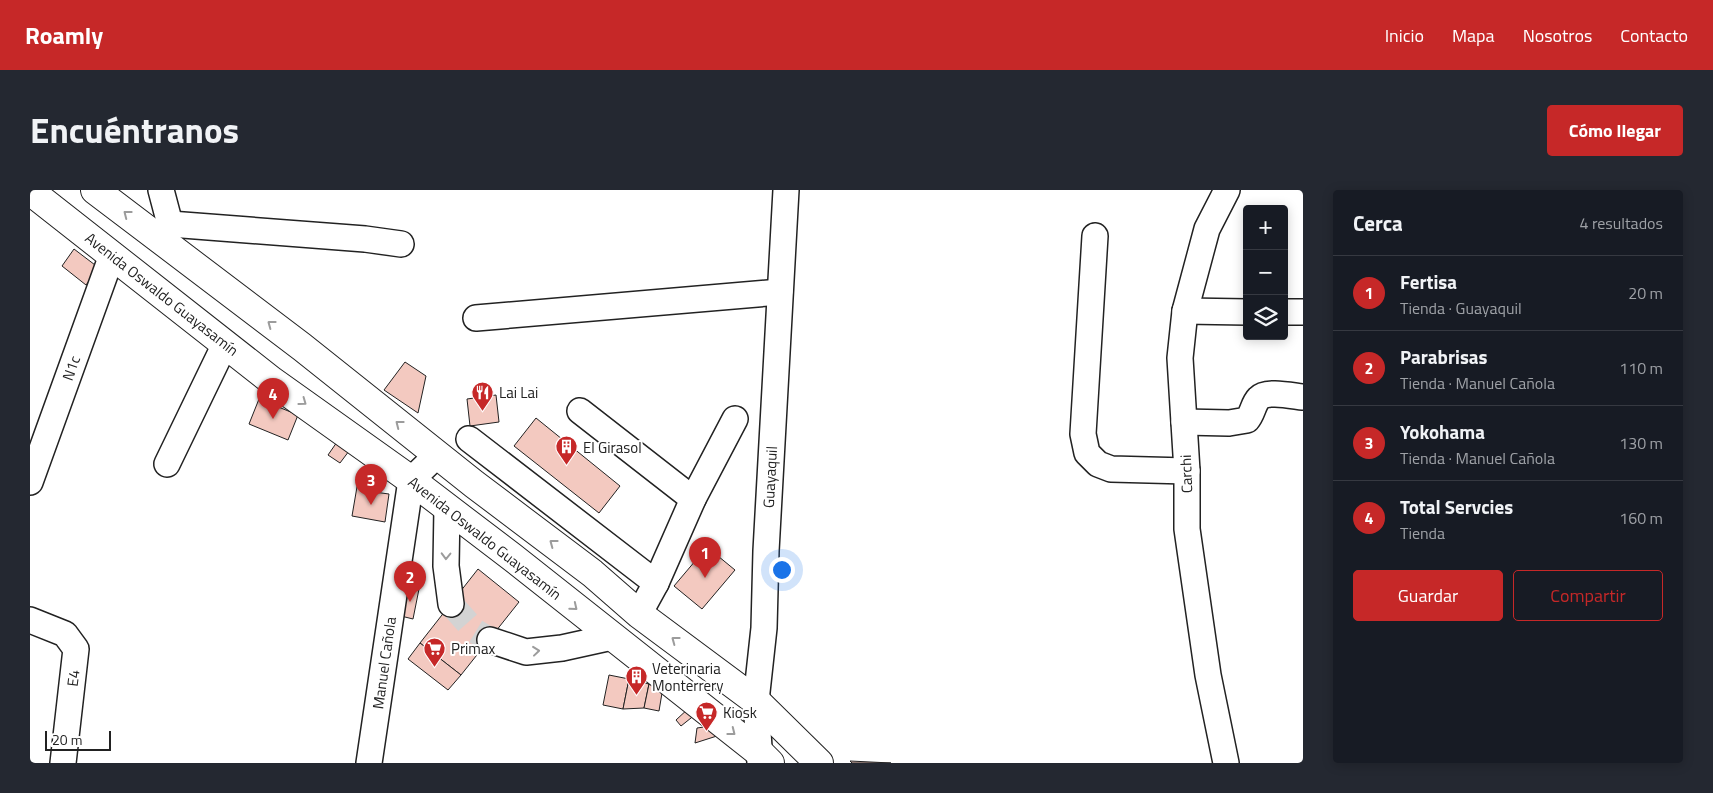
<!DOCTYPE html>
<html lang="es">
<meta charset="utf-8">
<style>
:root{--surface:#171b24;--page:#242831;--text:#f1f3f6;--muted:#9ea1a6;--line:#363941;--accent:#c62828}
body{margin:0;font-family:"Titillium Web",sans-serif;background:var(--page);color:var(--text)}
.controls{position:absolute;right:15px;top:15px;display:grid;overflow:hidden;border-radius:5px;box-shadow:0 2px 12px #0003}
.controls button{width:45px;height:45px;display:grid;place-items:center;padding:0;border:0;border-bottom:1px solid var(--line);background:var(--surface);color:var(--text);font:25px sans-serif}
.scale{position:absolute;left:15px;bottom:12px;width:66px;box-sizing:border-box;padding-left:5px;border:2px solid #222;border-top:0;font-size:14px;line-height:18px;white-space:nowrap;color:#222;-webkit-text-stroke:4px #fff;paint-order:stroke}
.you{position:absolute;left:751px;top:379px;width:18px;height:18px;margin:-12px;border:4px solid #fff;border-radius:50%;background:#1a73e8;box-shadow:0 0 0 8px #1a73e833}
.badge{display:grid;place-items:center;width:32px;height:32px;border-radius:50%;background:var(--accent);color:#fff;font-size:16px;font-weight:700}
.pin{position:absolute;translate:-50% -41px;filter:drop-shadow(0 1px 2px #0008)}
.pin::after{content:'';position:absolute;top:26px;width:18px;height:15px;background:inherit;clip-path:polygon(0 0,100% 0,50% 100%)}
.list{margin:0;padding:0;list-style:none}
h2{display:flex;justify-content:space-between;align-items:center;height:65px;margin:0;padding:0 20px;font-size:21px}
h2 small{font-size:16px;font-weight:400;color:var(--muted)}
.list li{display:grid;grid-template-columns:32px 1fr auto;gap:15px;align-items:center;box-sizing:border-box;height:75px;padding:0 20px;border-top:1px solid var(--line)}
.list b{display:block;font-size:19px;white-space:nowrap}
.list p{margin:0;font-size:16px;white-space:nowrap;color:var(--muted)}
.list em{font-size:16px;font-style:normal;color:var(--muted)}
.actions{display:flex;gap:10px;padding:15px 20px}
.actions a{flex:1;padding:11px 0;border:1px solid var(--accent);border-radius:5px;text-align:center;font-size:18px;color:var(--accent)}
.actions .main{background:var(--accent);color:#fff}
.icon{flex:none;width:28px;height:28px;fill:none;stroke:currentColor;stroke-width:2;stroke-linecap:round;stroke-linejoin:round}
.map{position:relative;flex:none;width:1273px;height:573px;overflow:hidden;border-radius:5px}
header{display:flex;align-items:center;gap:30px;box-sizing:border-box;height:70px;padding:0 25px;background:var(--accent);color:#fff}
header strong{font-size:24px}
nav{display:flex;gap:28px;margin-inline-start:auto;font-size:18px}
.intro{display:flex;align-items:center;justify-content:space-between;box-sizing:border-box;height:120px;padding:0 30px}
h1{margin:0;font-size:35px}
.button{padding:12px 22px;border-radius:5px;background:var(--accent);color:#fff;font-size:18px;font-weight:700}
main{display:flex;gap:30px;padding:0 30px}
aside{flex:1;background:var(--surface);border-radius:5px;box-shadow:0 2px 12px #0003}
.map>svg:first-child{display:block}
.building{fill:#f3c9c0;stroke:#222}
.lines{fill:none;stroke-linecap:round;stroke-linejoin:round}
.minor-tunnel{stroke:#d3d3d3;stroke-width:25;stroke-dasharray:25 12;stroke-linecap:butt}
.minor-casing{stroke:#222;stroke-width:28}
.major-casing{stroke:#222;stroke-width:30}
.minor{stroke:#fff;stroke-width:25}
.major{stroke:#fff;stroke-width:28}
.oneway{stroke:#9c9c9c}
.labels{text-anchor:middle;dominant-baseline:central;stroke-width:4;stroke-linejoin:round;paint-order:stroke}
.street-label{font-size:15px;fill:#222;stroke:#fff}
.poi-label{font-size:15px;fill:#222;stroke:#fff;text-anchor:start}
</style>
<header>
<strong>Roamly</strong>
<nav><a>Inicio</a><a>Mapa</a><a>Nosotros</a><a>Contacto</a></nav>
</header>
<div class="intro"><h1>Encuéntranos</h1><a class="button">Cómo llegar</a></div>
<main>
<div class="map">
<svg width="1273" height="573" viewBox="0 0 1273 573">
<rect width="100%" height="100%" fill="#fff"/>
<g class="building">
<polygon points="44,59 69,78 56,95 32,76"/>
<polygon points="375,172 396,186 388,223 354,200"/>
<polygon points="466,205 469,232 440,236 437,209"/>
<polygon points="229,209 268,225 258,250 219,234"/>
<polygon points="506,228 590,296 569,323 484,256"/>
<polygon points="307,252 319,261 310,273 298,265"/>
<polygon points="328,291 343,294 344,302 359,304 355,332 322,326"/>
<polygon points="677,357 705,380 672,419 644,396"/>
<polygon points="448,379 489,412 431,485 390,453"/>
<polygon points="377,396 389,399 383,429 371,426"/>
<polygon points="390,453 431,485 418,500 378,469"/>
<polygon points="579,485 599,489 593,519 573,515"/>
<polygon points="599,489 619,494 614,518 593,519"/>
<polygon points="619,494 633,497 629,521 614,518"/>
<polygon points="660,517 666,524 651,536 646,530"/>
<polygon points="681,536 690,545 665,553 667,538"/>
<polygon points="820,571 861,573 822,573"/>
</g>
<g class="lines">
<polyline class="minor-tunnel" points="421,414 445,441 460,450"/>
<defs>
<g id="minor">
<polyline points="140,34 335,49 371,54"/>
<polyline points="1065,46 1053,244 1057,263 1068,274 1081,279 1157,281"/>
<polyline points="129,47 140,34 131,0"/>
<polyline points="1155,121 1217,122"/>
<polyline points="1254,122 1273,122"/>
<polyline points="446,128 750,102"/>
<polyline points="550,221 663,309"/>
<path d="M1154,232l45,1 18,-3c6,-7 6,-16 12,-22 7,-8 34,-2 44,-1"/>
<polyline points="439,249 626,393"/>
<polyline points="137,274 195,154"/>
<polyline points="0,292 82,65"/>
<polyline points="417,318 416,376 421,414"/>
<polyline points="609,424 626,393 663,309 705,229"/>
<polyline points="0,430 35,444 46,459 33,573"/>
<polyline points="460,450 496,462 532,458 582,447"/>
<polyline points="339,573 381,290 407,265"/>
<polyline points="730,573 726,511 734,438 736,361 756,0"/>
<polyline points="1196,573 1178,485 1157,339 1157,281 1150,168 1155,121 1177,39 1197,0"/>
</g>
<g id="major">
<polyline points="65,0 272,157 444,294 562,383 609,424 726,511 789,573"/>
<polyline points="0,1 242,191 381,290 482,367 730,563 740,573"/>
</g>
</defs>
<use href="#minor" class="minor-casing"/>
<use href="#major" class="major-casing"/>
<use href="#minor" class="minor"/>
<use href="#major" class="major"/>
</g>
<defs><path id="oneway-chevron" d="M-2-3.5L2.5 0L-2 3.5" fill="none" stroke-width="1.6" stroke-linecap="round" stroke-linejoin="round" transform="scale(1.25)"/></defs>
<g class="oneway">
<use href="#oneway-chevron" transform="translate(97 24) rotate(-142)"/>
<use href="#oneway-chevron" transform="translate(241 134) rotate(-143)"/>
<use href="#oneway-chevron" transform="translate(273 212) rotate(36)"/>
<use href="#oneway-chevron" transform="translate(369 234) rotate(-142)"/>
<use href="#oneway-chevron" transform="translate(523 353) rotate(-143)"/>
<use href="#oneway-chevron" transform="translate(416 366) rotate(91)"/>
<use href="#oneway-chevron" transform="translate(544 417) rotate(39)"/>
<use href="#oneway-chevron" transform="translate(645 450) rotate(-143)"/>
<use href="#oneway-chevron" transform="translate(506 461) rotate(-6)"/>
<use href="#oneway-chevron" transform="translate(702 542) rotate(38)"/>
</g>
<defs>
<symbol id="restaurant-pin" viewBox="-11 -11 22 30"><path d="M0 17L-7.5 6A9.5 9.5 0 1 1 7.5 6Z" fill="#c62828" stroke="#fff"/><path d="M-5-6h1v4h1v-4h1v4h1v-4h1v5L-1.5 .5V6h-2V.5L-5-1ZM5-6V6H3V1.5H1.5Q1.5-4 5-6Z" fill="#fff"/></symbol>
<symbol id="building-pin" viewBox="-11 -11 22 30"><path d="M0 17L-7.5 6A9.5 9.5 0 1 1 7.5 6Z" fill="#c62828" stroke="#fff"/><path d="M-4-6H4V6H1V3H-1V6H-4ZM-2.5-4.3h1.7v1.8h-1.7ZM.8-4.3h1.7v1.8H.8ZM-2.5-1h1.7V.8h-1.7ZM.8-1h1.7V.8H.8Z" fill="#fff"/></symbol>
<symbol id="supermarket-pin" viewBox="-11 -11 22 30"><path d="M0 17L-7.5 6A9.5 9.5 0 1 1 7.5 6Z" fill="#c62828" stroke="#fff"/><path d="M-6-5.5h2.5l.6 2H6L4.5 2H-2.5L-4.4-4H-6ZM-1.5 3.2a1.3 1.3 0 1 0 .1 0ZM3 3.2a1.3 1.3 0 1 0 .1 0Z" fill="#fff"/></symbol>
</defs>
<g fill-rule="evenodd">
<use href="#restaurant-pin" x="440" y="190" width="25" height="34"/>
<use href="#building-pin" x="524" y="244" width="25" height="34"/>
<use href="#supermarket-pin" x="392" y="446" width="25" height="34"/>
<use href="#building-pin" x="594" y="474" width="25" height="34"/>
<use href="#supermarket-pin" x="664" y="510" width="25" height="34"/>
</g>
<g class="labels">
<g class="street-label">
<text transform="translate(132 104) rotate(38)">Avenida Oswaldo Guayasamín</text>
<text transform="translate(41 178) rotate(-70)">N1c</text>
<text transform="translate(1156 284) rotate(-92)">Carchi</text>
<text transform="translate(740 287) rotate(-87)">Guayaquil</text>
<text transform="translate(455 348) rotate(38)">Avenida Oswaldo Guayasamín</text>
<text transform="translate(354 473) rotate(-82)">Manuel Cañola</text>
<text transform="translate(43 488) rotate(-83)">E4</text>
</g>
<g class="poi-label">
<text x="469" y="202">Lai Lai</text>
<text x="553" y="257">El Girasol</text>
<text x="421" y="458">Primax</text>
<text x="622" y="478">Veterinaria<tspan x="622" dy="17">Monterrery</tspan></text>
<text x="693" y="522">Kiosk</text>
</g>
</g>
</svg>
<div class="controls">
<button>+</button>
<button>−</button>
<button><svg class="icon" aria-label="layers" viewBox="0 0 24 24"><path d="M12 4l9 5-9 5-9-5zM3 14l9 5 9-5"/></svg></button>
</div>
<div class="scale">20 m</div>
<div class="you"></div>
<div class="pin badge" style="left:675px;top:388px">1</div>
<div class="pin badge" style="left:380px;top:412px">2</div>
<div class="pin badge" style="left:341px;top:315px">3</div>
<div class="pin badge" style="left:243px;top:229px">4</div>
</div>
<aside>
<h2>Cerca<small>4 resultados</small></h2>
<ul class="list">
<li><span class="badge">1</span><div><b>Fertisa</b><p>Tienda · Guayaquil</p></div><em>20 m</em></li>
<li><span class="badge">2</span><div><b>Parabrisas</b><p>Tienda · Manuel Cañola</p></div><em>110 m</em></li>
<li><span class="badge">3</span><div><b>Yokohama</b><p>Tienda · Manuel Cañola</p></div><em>130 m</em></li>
<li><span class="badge">4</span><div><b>Total Servcies</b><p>Tienda</p></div><em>160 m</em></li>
</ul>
<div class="actions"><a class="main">Guardar</a><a>Compartir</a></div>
</aside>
</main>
